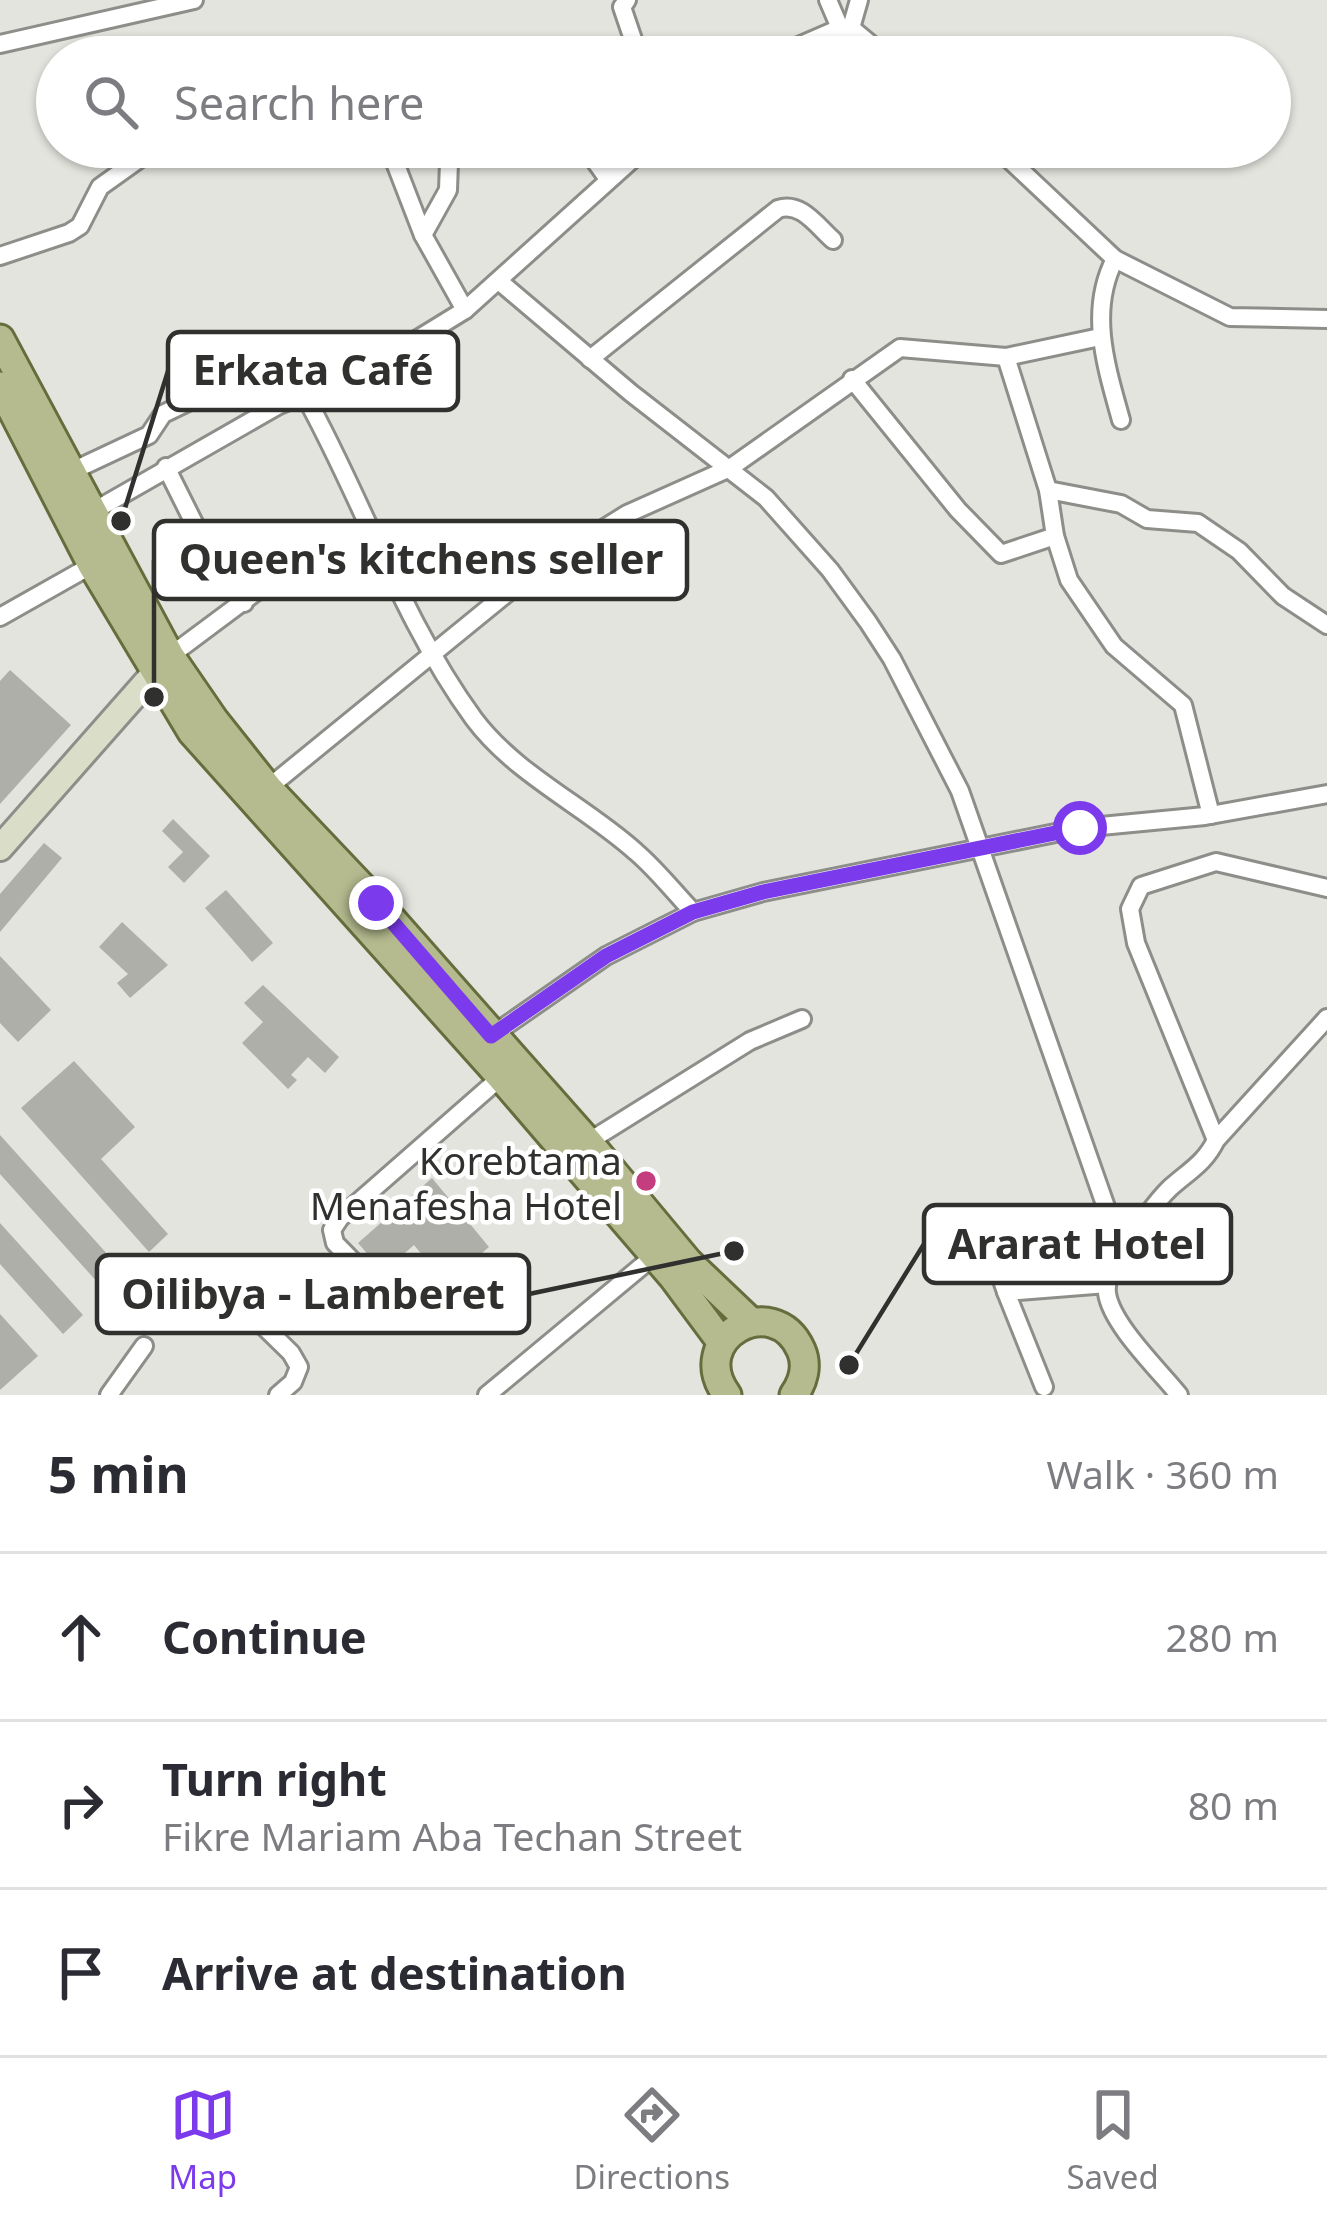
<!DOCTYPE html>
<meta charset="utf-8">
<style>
:root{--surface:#fff;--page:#f2f2f3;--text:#2b2b33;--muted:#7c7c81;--line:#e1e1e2;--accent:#7c3aed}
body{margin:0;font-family:"Noto Sans",sans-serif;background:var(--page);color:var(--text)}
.stop{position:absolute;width:36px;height:36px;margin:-27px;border:9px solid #7c3aed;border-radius:50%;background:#fff}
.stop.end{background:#7c3aed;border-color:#fff;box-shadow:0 3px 12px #0008}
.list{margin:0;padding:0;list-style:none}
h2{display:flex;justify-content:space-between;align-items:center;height:156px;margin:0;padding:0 48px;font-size:51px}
h2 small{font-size:39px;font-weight:400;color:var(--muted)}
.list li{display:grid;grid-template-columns:78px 1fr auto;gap:36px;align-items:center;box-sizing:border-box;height:168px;padding:0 48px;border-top:3px solid var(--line)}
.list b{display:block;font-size:45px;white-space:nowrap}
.list p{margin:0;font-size:39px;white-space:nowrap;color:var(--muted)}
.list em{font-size:39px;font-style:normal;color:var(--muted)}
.icon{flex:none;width:66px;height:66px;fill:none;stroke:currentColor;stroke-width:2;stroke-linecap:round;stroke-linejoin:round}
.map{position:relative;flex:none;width:1327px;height:1395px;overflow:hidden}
.search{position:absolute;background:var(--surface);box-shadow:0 3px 9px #0004;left:36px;right:36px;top:36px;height:132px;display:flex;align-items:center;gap:30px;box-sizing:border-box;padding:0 42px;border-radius:66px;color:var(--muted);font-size:45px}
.sheet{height:660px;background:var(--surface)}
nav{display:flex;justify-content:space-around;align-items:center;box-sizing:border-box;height:168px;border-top:3px solid var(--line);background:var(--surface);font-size:33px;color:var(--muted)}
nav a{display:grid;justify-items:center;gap:6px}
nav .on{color:var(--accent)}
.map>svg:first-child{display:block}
.building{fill:#aeafa9}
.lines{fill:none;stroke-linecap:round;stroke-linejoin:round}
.street-casing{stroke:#8d8e89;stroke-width:22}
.secondary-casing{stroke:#8d8e89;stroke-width:30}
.primary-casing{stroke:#666d3d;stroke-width:33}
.street{stroke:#fff;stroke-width:16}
.secondary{stroke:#daddc7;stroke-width:24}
.primary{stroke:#b5bb8f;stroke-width:27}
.route{stroke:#7c3aed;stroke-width:15}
.poi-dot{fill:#c43d7e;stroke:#fff;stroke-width:4.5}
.labels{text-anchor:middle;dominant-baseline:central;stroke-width:9;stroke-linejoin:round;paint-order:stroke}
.poi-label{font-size:39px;fill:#30302e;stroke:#fff;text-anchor:end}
.leader{fill:none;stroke:#30302e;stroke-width:4.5}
.callout-dot{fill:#30302e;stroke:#fff;stroke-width:4.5}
.callout{fill:#fff;stroke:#30302e;stroke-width:4.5}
.callout-label{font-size:42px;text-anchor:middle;font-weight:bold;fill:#30302e}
</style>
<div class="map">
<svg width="1327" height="1395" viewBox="0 0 1327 1395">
<rect width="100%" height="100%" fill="#e3e4de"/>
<g class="building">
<polygon points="10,670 71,725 0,804 0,681"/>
<polygon points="173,819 210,856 184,883 168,867 183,852 162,831"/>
<polygon points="44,843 62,858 0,932 0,894"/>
<polygon points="226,890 273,943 252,962 205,908"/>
<polygon points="122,922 168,965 130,998 117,983 128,974 99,947"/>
<polygon points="0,956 51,1010 18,1042 0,1023"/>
<polygon points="263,985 339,1057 325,1073 308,1057 291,1075 297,1080 288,1089 242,1043 263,1022 244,1003"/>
<polygon points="74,1061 135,1127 101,1159 168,1234 149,1252 21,1108"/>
<polygon points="0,1135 127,1276 108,1294 0,1174"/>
<polygon points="432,1178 489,1247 446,1284 414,1245 383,1272 358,1243"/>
<polygon points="0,1223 83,1315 63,1334 0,1264"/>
<polygon points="0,1314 38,1356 0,1390"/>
</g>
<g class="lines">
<defs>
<g id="street">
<polyline points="627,0 622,7 639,57"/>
<polyline points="828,0 840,28"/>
<polyline points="851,28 859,0"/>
<polyline points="0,44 194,0"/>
<polyline points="773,57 840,28 851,28 886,57"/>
<polyline points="389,147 423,235 465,310"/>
<polyline points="585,147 608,179"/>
<polyline points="996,147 1115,259 1230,317 1327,319"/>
<polyline points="423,235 448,190 449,162"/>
<polyline points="0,256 69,233 80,226 100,187 156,147"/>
<path d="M1115,259c-27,52 -9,107 6,161"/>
<path d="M500,282l131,111 135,105 64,72 38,52 24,37 68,132 160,456c20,-18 31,-41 50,-59 19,-17 35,-25 46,-48l111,-122"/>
<polyline points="1006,357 1048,490 1055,536 1069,580 1114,646 1183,705 1211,815"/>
<path d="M590,359l188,-150c23,-8 39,17 55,31"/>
<polyline points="852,379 958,510 1001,554 1055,536"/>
<path d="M305,396c59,106 96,223 169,323 42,56 111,87 162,133 21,18 38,40 57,60"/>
<polyline points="166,467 196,527 244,603"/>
<polyline points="68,473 149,435 163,414 192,400"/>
<polyline points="1048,490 1121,504 1147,519 1198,523 1239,551 1283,596 1327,625"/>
<polyline points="92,512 279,405 377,364 465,310 646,147"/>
<polyline points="0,617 92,565"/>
<polyline points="170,656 288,568"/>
<polyline points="268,788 528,576 627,514 730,468 900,348 1006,357 1100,337"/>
<polyline points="491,1036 606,956 693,912 763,892 1080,828 1205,816 1327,794"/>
<polyline points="1216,1140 1136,943 1130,909 1141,886 1216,862 1327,888"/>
<polyline points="588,1142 750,1041 802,1019"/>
<polyline points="979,1214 1006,1292"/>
<path d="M1120,1247c-5,14 -15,31 -13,46 4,31 52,77 72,102"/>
<polyline points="200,1264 291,1353 299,1367 293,1382 278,1395"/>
<polyline points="391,1300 335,1243 332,1230 340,1218 501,1077"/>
<polyline points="1044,1387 1006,1292 1107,1284"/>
<polyline points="109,1395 144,1346"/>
<polyline points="487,1395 654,1256"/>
</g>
<polyline id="secondary" points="0,848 165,661"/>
<g id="primary">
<polyline points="0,339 170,656 214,720 268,788 377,903 588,1142 688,1262 751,1322"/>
<polyline points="0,386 92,565 192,732 501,1077 673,1277 722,1343"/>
<path d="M727,1395c-42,-57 47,-106 74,-45 7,16 2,32 -7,45"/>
</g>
</defs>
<use href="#street" class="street-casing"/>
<use href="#secondary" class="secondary-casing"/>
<use href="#primary" class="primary-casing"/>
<use href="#street" class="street"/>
<use href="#secondary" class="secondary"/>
<use href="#primary" class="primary"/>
</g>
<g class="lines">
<polyline class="route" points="376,903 491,1036 606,956 693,912 763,892 1080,828"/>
</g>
<circle class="poi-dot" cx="646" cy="1181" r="12"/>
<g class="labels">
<g class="poi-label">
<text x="622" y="1159">Korebtama<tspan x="622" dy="45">Menafesha Hotel</tspan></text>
</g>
</g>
<path class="leader" d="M121 521L168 371M154 697L154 560M849 1365L924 1244M734 1251L529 1294"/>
<g class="callout-dot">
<circle cx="121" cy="521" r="12"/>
<circle cx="154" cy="697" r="12"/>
<circle cx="849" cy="1365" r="12"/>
<circle cx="734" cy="1251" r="12"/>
</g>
<g class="callout">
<rect x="168" y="332" width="290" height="78" rx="12"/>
<rect x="154" y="521" width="533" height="78" rx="12"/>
<rect x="924" y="1205" width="307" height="78" rx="12"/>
<rect x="97" y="1255" width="432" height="78" rx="12"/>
</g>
<g class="callout-label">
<text x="313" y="385">Erkata Café</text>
<text x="421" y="574">Queen's kitchens seller</text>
<text x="1077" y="1259">Ararat Hotel</text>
<text x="313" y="1309">Oilibya - Lamberet</text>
</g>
</svg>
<div class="stop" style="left:1080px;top:828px"></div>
<div class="stop end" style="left:376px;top:903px"></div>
<div class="search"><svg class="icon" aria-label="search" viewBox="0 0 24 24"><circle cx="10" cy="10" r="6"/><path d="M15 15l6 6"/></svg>Search here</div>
</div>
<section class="sheet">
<h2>5 min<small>Walk · 360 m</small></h2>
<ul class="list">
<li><svg class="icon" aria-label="ahead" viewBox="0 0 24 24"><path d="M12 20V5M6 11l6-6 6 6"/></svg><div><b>Continue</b></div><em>280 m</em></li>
<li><svg class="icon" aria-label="right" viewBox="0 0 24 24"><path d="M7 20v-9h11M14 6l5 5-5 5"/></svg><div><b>Turn right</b><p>Fikre Mariam Aba Techan Street</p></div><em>80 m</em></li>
<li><svg class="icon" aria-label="arrive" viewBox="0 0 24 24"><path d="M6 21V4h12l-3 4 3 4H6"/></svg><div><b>Arrive at destination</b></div></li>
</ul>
</section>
<nav>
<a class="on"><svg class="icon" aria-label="map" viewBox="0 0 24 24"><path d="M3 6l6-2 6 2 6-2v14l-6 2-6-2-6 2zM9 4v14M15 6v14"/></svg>Map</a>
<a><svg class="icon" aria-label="directions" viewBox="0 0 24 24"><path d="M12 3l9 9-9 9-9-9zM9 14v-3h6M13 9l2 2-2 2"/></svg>Directions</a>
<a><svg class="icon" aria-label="saved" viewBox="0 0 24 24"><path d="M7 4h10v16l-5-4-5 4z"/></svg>Saved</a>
</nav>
